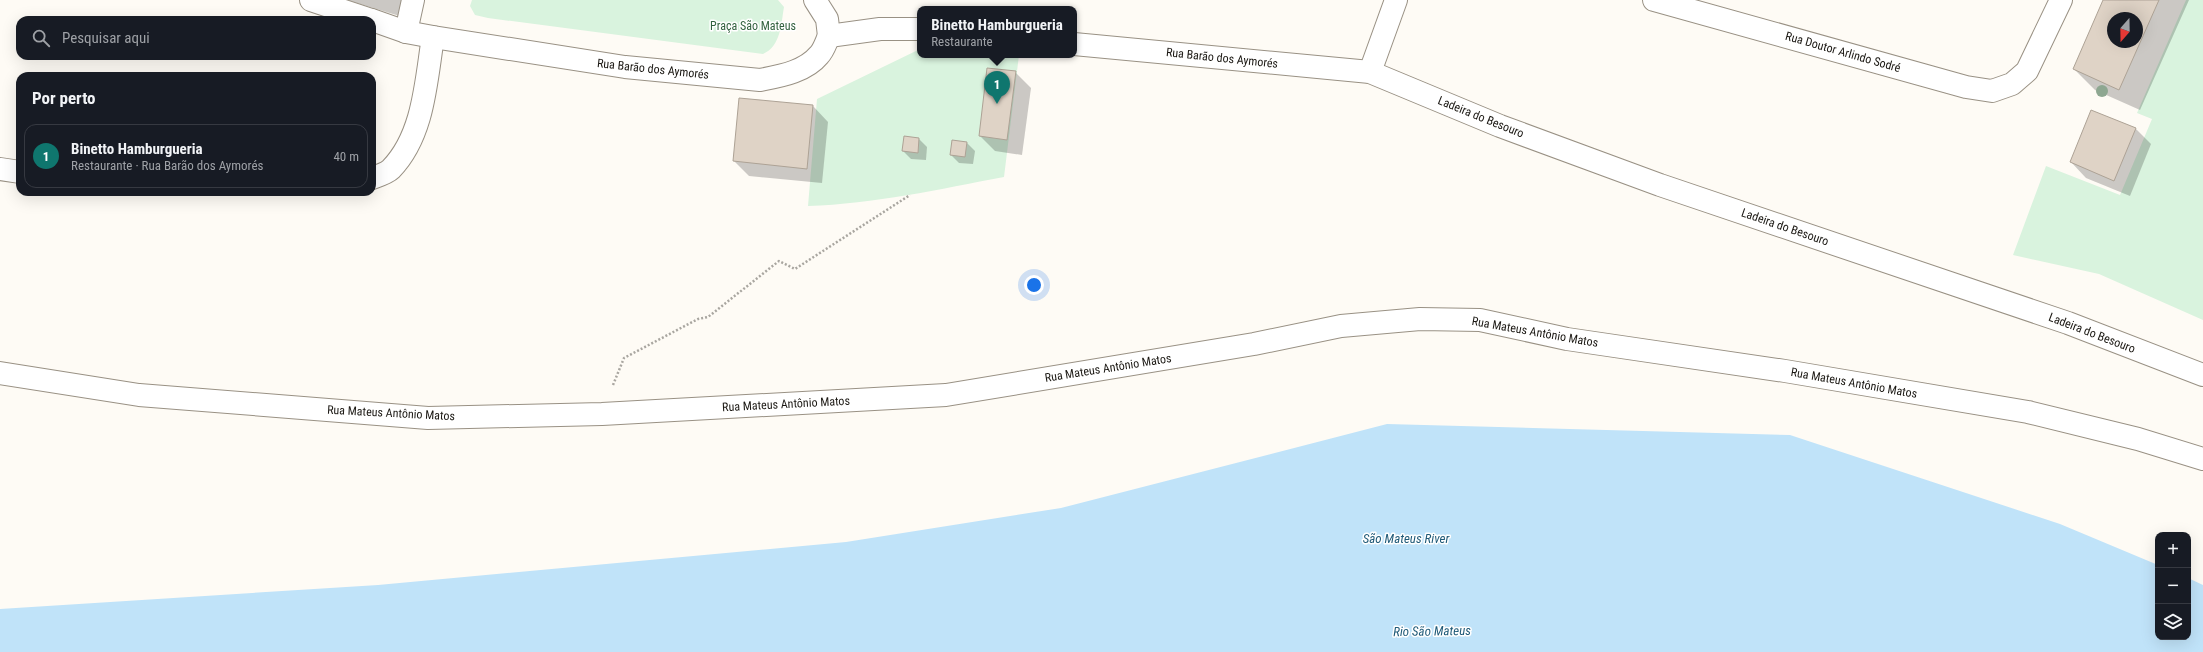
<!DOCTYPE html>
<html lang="pt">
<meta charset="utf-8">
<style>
:root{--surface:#171b24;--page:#20242c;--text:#f1f3f6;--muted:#9ea1a6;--line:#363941;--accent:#0f766e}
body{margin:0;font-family:"Roboto Condensed",sans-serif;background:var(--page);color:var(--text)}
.controls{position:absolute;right:12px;bottom:12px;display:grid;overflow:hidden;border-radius:8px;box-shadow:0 4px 16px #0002}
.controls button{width:36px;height:36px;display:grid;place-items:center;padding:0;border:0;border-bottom:1px solid var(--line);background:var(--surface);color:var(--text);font:20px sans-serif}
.compass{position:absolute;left:2107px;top:12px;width:36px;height:36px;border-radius:50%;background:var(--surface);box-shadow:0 4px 16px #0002;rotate:200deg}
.you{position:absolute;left:1034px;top:285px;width:14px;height:14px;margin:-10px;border:3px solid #fff;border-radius:50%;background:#1a73e8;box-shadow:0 0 0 6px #1a73e833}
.badge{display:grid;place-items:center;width:26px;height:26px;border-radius:50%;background:var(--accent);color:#fff;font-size:13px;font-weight:700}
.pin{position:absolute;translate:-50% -33px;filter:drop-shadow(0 1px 2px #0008)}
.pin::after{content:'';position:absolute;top:21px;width:14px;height:12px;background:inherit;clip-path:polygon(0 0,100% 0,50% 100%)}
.popup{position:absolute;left:917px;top:6px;width:160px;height:52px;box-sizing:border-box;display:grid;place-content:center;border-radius:8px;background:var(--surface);filter:drop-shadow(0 1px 3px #0005);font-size:13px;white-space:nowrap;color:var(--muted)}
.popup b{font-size:15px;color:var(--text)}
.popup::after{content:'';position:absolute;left:50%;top:100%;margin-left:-8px;border:8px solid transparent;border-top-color:var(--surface)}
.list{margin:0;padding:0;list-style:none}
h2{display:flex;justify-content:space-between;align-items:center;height:52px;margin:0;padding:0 16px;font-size:17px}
h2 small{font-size:13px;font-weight:400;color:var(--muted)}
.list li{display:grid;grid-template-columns:26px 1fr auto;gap:12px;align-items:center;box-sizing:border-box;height:64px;margin:0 8px 8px;padding:0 8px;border:1px solid var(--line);border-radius:12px}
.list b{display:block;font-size:15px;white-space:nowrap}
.list p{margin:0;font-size:13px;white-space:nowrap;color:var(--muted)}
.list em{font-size:13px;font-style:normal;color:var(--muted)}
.icon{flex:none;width:22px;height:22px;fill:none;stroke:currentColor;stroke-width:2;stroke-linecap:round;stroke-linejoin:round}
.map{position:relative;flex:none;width:2203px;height:652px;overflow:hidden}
.search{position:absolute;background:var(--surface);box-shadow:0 4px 16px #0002;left:16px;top:16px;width:360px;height:44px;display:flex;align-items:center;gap:10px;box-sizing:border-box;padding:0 14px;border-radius:12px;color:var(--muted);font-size:15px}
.panel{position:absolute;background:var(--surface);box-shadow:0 4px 16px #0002;left:16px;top:72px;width:360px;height:124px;border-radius:12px}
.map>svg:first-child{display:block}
.green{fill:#d9f3de}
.water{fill:#c0e3f9}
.shadow{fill:#0003;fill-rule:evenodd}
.building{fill:#dfd3c6;stroke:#ada295;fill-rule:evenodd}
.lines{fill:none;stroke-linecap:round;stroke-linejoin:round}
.street-casing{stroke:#999184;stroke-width:24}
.path{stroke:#a9a6a0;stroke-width:2.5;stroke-dasharray:2 2;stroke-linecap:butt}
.street{stroke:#fff;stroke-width:22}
.tree{fill:#8ea791}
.labels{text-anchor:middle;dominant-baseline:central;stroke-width:3;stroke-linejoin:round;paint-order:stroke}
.park-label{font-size:12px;fill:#33623f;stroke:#fff}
.street-label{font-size:12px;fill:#1a1712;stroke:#fff}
.water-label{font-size:13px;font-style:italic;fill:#1f5a78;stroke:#fff}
</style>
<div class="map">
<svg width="2203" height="652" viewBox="0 0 2203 652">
<rect width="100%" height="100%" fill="#fefbf5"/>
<g class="green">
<path d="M472,0h306l6,7c-3,17 -3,39 -21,47l-275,-36 -13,-3 -5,-9z"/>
<polygon points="2186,0 2203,0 2203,320 2099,274 2013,255 2046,166 2120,195 2152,119 2137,113"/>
<path d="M920,49v6h99l-15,122c-64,12 -130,27 -196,29l9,-107z"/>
</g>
<polygon class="water" points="1387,424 1790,435 2060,524 2158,565 2158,637 2188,637 2188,578 2203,585 2203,652 0,652 0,609 378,585 846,542 1061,508"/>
<g class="shadow">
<polygon points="347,0 423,0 416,21"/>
<path d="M2104,0h85l-49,110 -45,-20 -21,-21zM2113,18h24v24h-24z"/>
<polygon points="1015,72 1031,88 1022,155 995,151 980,136"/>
<polygon points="813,106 828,122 822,183 749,176 734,161"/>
<polygon points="2136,129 2151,144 2130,196 2086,178 2071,162"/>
<polygon points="919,139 927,147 926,160 911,159 903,151"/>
<polygon points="952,142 967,143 975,151 973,164 959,163 951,155"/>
</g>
<g class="building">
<path d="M2103,0h56l-40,90 -46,-21zM2113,18h24v24h-24z"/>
<polygon points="987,68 1016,71 1007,140 979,136"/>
<polygon points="739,98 813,105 807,169 733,161"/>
<polygon points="2091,110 2136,128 2114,181 2070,162"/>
<polygon points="904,136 919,138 918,153 902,151"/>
<polygon points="952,140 967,142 965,157 950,155"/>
</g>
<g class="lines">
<defs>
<g id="street">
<polyline points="311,0 371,20"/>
<polyline points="815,0 827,19 829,36"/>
<polyline points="1654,0 1966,87 1992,91 2012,84 2027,71 2061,0"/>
<path d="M372,20l34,12 27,5 192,30 135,13c20,-4 45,-8 59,-25 5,-5 7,-13 10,-19"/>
<polyline points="406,32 413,0"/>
<polyline points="829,36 880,29 920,29"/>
<polyline points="1074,44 1370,72 1500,126 1660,185 2068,323 2203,375"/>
<polyline points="1370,72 1396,0"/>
<polyline points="0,169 20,172"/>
<path d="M372,178c6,-2 15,-5 19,-9 33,-34 35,-88 42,-132"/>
<polyline points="0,373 139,395 428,418 602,414 946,395 1254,344 1341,326 1420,319 1480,320 1567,339 1785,371 2028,412 2138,439 2203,459"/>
</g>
</defs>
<use href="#street" class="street-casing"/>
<polyline class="path" points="613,385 624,358 698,319 708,317 779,261 795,269 910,195"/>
<use href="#street" class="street"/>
</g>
<circle class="tree" cx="2102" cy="91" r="6"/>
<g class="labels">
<g class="park-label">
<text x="753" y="26">Praça São Mateus</text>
</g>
<g class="street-label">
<text transform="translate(1843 52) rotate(16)">Rua Doutor Arlindo Sodré</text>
<text transform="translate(1222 58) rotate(6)">Rua Barão dos Aymorés</text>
<text transform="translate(653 69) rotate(6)">Rua Barão dos Aymorés</text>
<text transform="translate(1481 117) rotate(22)">Ladeira do Besouro</text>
<text transform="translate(1785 227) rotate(19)">Ladeira do Besouro</text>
<text transform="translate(1535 332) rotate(10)">Rua Mateus Antônio Matos</text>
<text transform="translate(2092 333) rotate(21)">Ladeira do Besouro</text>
<text transform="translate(1108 368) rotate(-9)">Rua Mateus Antônio Matos</text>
<text transform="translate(1854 383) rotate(10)">Rua Mateus Antônio Matos</text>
<text transform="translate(786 404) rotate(-3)">Rua Mateus Antônio Matos</text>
<text transform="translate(391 413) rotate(3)">Rua Mateus Antônio Matos</text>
</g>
<g class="water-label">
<text x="1406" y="538">São Mateus River</text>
<text transform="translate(1432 631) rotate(-1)">Rio São Mateus</text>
</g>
</g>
</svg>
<div class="controls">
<button>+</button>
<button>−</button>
<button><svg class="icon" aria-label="layers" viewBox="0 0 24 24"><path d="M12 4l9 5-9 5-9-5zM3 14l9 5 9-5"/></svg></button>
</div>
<svg class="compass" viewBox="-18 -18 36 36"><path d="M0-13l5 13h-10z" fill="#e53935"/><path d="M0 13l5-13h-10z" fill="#9ea1a6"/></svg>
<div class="you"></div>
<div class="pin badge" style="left:997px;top:104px">1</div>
<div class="popup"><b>Binetto Hamburgueria</b>Restaurante</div>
<div class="search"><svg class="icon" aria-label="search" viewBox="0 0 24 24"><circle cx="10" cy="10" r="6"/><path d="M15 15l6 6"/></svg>Pesquisar aqui</div>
<section class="panel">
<h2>Por perto<small></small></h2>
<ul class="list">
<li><span class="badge">1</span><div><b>Binetto Hamburgueria</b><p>Restaurante · Rua Barão dos Aymorés</p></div><em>40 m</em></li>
</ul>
</section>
</div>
